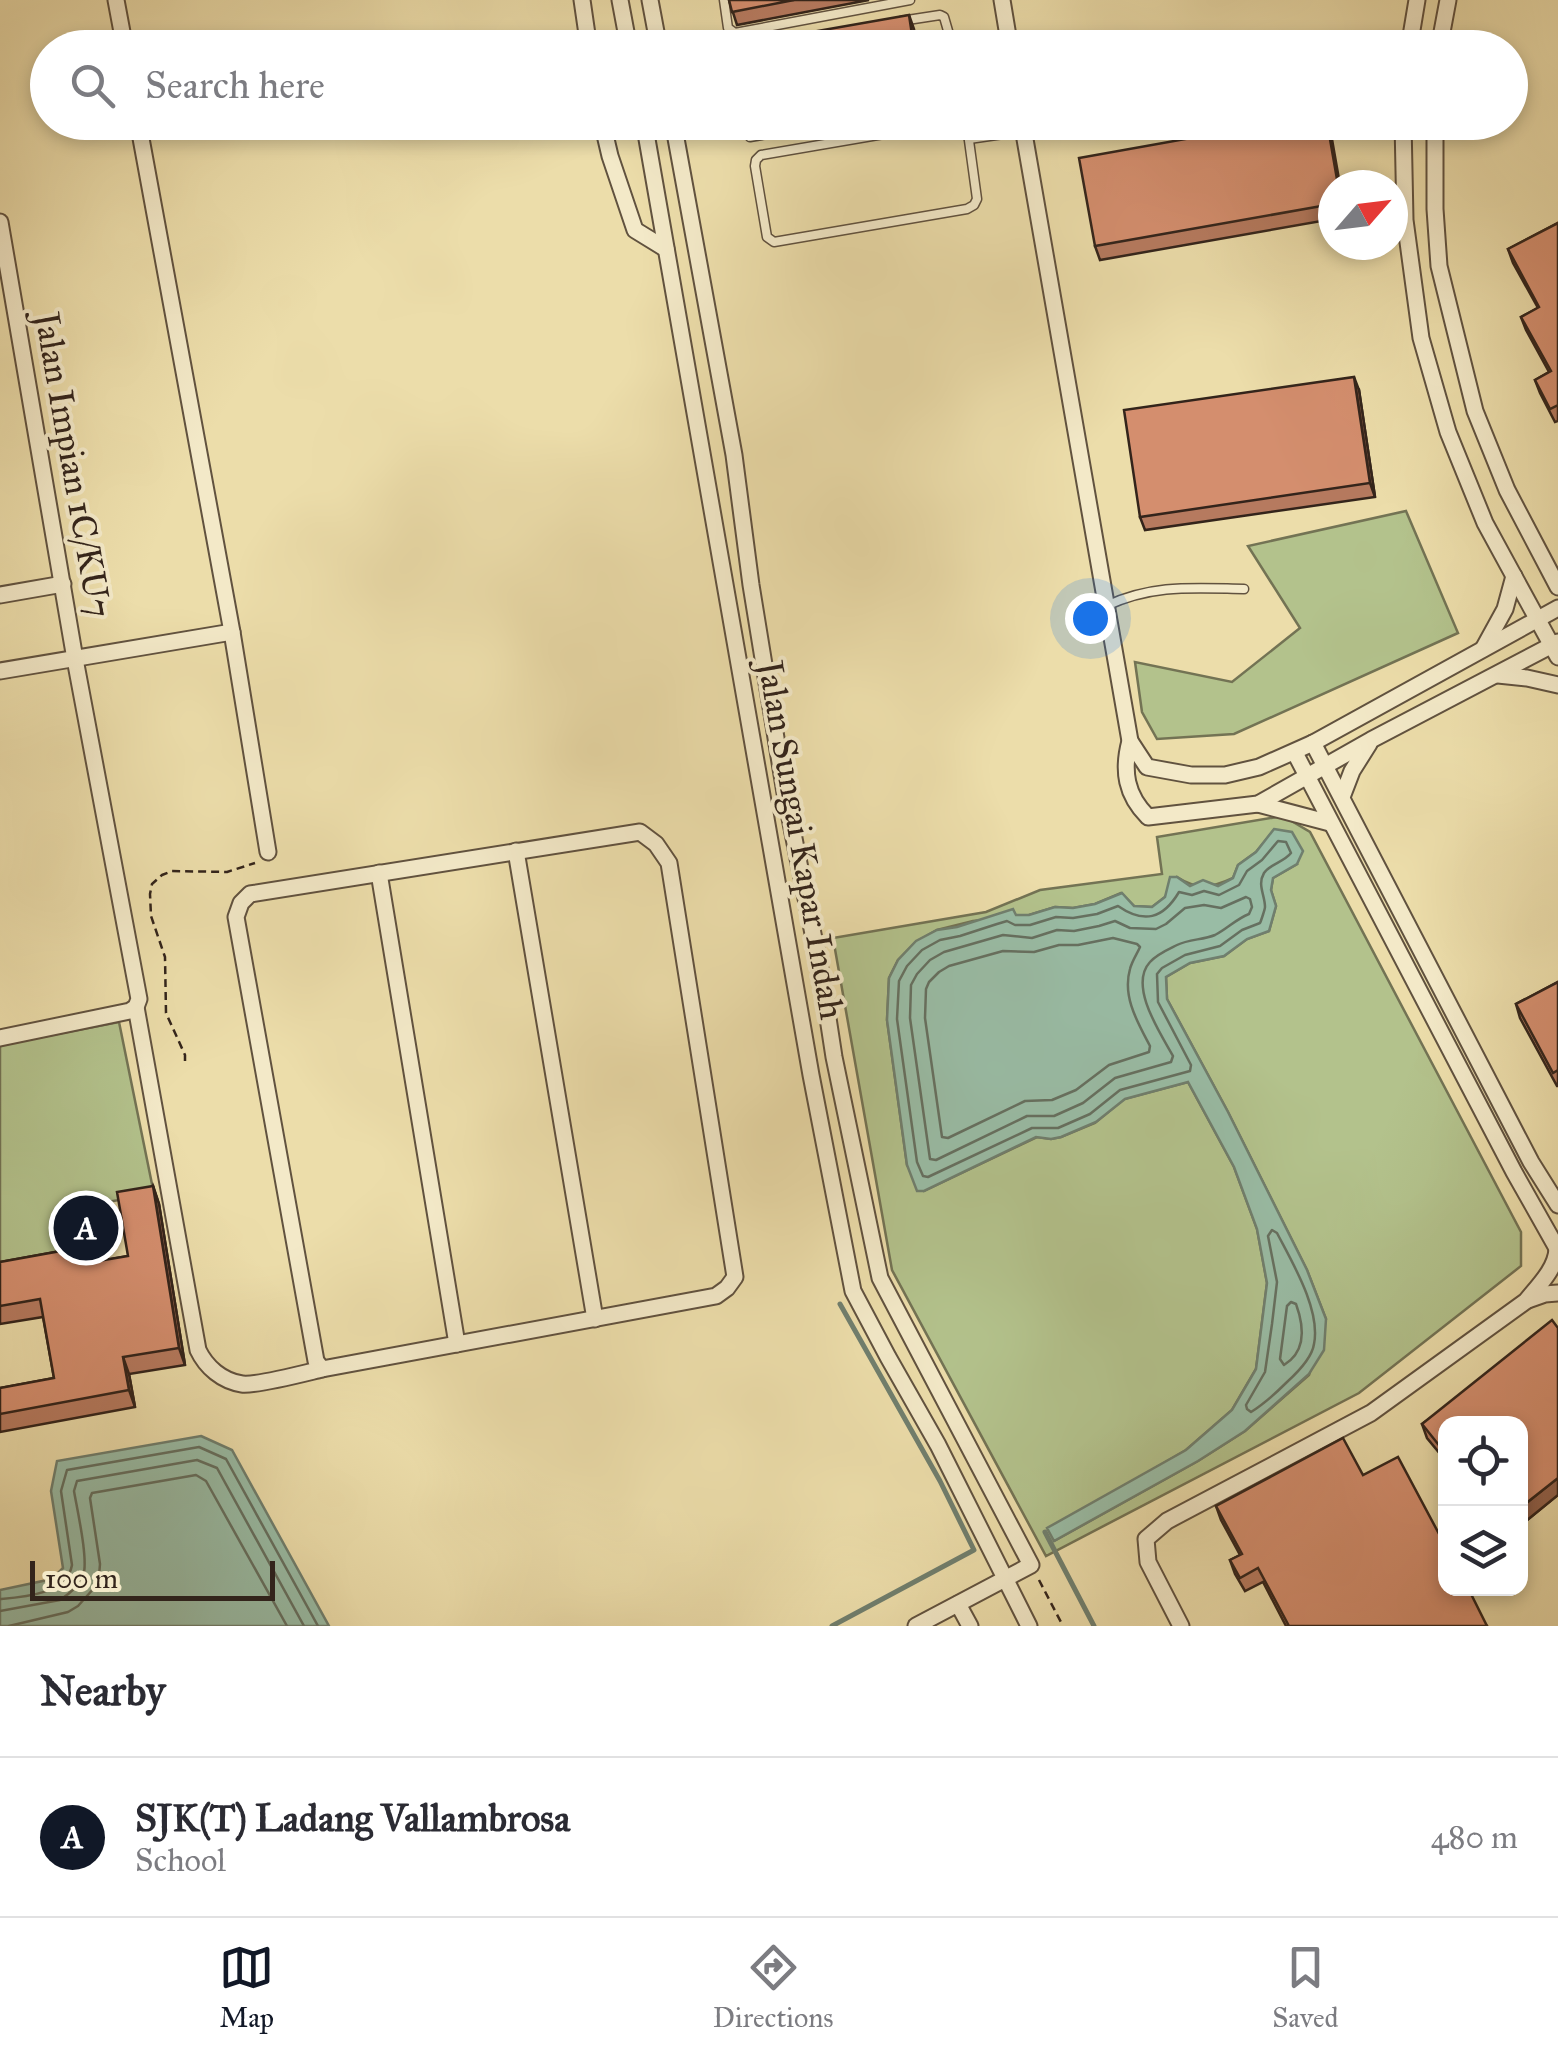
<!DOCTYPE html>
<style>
:root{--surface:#fff;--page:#f7f7f7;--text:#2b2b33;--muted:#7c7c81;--line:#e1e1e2;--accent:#111827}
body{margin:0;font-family:"IM FELL Great Primer",serif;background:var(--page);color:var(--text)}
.controls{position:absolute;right:30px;bottom:30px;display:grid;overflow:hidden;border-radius:20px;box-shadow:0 5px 15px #0003}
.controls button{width:90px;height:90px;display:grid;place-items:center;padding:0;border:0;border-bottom:2px solid var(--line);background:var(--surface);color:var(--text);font:50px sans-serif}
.compass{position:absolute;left:1318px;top:170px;width:90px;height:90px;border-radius:50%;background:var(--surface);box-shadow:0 5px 15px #0003;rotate:62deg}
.scale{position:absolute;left:30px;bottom:25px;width:245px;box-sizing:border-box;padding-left:10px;border:5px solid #33241b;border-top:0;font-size:28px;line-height:35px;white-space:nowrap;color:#33241b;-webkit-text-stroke:8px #f3e9c8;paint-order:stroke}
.you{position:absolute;left:1090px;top:618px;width:35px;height:35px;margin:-25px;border:8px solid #fff;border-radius:50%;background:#1a73e8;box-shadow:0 0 0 15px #1a73e833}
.badge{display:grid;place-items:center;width:65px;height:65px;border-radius:50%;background:var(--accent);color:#fff;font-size:32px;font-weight:700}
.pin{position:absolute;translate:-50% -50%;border:5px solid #fff;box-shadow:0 2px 10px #0006}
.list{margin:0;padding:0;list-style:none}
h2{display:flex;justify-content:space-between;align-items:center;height:130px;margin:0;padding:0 40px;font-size:42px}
h2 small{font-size:32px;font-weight:400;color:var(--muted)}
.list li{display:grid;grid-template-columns:65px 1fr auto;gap:30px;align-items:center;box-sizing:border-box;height:160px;padding:0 40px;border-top:2px solid var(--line)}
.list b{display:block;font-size:38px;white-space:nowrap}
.list p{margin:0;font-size:32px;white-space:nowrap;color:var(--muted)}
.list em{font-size:32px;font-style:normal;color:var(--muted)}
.icon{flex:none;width:55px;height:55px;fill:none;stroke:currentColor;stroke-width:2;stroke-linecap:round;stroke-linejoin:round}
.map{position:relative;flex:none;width:1558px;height:1626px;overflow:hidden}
.search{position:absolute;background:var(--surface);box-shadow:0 5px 15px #0003;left:30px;right:30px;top:30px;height:110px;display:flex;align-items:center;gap:25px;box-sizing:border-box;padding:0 35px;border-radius:55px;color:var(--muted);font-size:38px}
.sheet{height:290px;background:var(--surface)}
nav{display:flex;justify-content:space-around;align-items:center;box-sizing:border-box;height:140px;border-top:2px solid var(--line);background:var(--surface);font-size:28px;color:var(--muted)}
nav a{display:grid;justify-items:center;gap:5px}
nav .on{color:var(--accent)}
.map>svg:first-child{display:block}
.green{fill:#b3c28c;stroke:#737354;stroke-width:2.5;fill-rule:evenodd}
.water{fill:#99bca5;stroke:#707f6e;stroke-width:2.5}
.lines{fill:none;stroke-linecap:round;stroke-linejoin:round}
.shore{stroke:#667060;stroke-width:2.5}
.stream{stroke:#707f6e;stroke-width:5}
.lane-casing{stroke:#61523f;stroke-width:11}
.street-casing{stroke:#61523f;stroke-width:19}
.path{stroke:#33241b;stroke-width:2.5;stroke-dasharray:8 5;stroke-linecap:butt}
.lane{stroke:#f3e9c8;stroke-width:8}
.street{stroke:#f3e9c8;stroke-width:15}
.wall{fill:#b67a5f;stroke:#33241b;stroke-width:2.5}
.shaded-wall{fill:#94634d;stroke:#33241b;stroke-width:2.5}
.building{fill:#d48e6e;stroke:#33241b;stroke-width:2.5}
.labels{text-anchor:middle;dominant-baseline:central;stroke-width:8;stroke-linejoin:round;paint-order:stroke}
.street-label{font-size:35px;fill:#33241b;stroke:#f3e9c8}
</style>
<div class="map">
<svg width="1558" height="1626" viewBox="0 0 1558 1626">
<rect width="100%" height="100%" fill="#ecddaa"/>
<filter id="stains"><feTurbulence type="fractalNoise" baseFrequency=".002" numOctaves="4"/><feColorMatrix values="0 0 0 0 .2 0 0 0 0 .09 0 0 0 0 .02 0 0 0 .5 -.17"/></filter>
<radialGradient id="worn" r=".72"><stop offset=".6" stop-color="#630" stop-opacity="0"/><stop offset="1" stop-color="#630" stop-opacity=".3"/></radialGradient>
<g class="green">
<polygon points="1406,511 1458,633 1234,734 1157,739 1142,712 1135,662 1232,682 1300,628 1248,546"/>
<path d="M1283,816l27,16 211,400v34l-162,127 -313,163 -154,-286 -59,-332 153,-26 54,-22 122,-16 -5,-37zM1274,830l23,34 -24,14 -2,12 5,16 -7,25 -22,8 -23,17 -34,7 -24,14 1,22 61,113 79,158 19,49 -17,56 -64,56 -47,30 -144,80 91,-67 41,-24 46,-40 24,-41 11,-86 -10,-54 -23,-62 -46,-85 -64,17 -29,24 -34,14 -10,2 -14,-2 -113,54 -17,-26 -20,-145 2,-42 9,-18 18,-18 21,-12 36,-9 56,-6 26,-8 18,1 22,-4 26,-11 13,13 18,1 13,-10 12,-20c20,13 35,11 56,1l5,-13 18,-13z"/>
<polygon points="119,1022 154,1194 78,1207 84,1250 0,1265 0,1045"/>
</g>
<g class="water">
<polygon points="1274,829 1292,832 1303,851 1297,864 1273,878 1271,890 1276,906 1269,931 1247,939 1224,956 1190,963 1166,977 1167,999 1228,1112 1307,1270 1326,1319 1324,1350 1309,1374 1245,1431 1198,1461 1054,1541 1047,1528 1186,1450 1232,1410 1256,1369 1267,1283 1257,1229 1234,1167 1188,1082 1125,1099 1096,1122 1061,1137 1051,1139 1036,1137 924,1191 917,1191 907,1165 887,1020 889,978 898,960 916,941 937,930 957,927 1013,909 1016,915 1029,915 1055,907 1073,908 1095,904 1122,893 1134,906 1152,907 1165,897 1170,877 1177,877 1190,886 1203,880 1218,886 1233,878 1238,865 1256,852"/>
<polygon points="201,1436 232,1450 329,1626 0,1626 0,1590 52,1579 63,1568 51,1491 57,1461"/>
</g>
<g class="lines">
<g class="shore">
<path d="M1278,841l8,1 5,11c-7,9 -21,11 -27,20 -7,12 1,22 1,34 0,2 -4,14 -5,16l-18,7 -22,16 -35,9 -23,13 -5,6 1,28 33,63 -1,6 -70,19 -30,24 -32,14h-26l-104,49 -5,-1 -6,-14 -20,-143 2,-38 8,-15 15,-16 18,-10 20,-4 37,-12 10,-3 8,4h15l26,-8 17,1 24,-4 21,-8c26,18 45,13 61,-14l13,3 12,-4 15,4 20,-10 8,-14 15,-11z"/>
<path d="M1246,897l4,2 2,8 -3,7c-13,5 -22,15 -34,21 -12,5 -26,4 -38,10 -8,4 -20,9 -27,17 -22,24 11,72 23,94l-2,6 -56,16 -32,25 -29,13h-27l-91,44 -6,-1 -20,-141 1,-33 6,-11 13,-14 14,-8 59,-17 29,3 25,-8 17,1 25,-5 16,-5 15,7 26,1 10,-5 19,-16 19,-3 17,3z"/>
<path d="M1113,938l24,6 3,3c-3,7 -8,14 -10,22 -8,28 8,54 20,77l-1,6 -40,13 -33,25 -24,10 -27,1 -77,37 -6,-1 -17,-119 1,-29 3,-7 10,-10 10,-6 54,-15 31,1 25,-7h19z"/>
<path d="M1272,1230l5,3c15,29 44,77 37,111 -2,14 -16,28 -27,38 -11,11 -23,22 -36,30l-4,-3 -1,-4 19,-33 7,-48 5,-42 -9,-46z"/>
<path d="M1291,1302l5,2c8,22 11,47 -12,61l-4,-6 7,-53z"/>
<path d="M0,1599c24,-2 67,-5 72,-34l-11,-74 6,-21 132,-23 27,12 92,167"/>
<path d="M0,1611l60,-11c9,-6 19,-14 23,-24 6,-15 -6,-67 -9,-85l3,-10 120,-21 20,8 87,158"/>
<polyline points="9,1626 68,1612 78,1606 95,1587 99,1576 100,1564 90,1498 92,1493 196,1475 206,1481 287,1626"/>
</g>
<g class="stream">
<polyline points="1045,1532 1094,1626"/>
<polyline points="832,1626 974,1550 940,1481 840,1304"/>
</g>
<defs>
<g id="lane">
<polyline points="724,0 728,28 735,33 910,0"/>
<polyline points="901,21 940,15 944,17 953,48"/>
<polyline points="954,122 761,155 756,160 755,166 767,237 774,242 967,209 974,205 977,199 967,126 965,122"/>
<polyline points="750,137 836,122"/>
<polyline points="969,139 1024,131"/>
<path d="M1106,606c47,-22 87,-18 138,-17"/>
</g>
<g id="street">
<polyline points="116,0 125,48"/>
<polyline points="582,0 589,48"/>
<polyline points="620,0 629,48"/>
<polyline points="650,0 659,48"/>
<polyline points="1002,0 1010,48"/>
<polyline points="1409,48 1417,0"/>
<polyline points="1439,48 1448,0"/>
<polyline points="138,122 232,632 268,852"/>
<polyline points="602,122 610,156 635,230 666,249"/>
<polyline points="644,122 811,1075 853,1291 888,1357 938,1445 1029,1626"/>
<polyline points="673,122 734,455 751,585 785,793 822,979 834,1057 880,1278 1031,1565 916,1626"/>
<path d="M1022,122l108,619c-8,30 -4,54 18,76l110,-13 113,-64 187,-98"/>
<polyline points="1403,122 1405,220 1421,338 1448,432 1485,523 1558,657"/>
<polyline points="1435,122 1435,209 1439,266 1475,411 1507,490 1558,587"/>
<polyline points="0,222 75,659 139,999 136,1007 130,1011 0,1038"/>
<polyline points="0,595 63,584"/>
<polyline points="1483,649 1505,609 1514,576"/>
<polyline points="0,671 232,632"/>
<polyline points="1498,675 1527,678 1558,685"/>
<polyline points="1130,741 1147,767 1191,775 1225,775 1259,767 1313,743 1558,608"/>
<polyline points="1313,743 1531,1162 1558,1205"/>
<polyline points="1295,753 1514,1172 1558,1250"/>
<polyline points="1342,797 1352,771 1369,744"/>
<polyline points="1258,804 1330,823"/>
<polygon points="640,832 656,844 669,863 735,1277 727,1288 716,1296 322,1369 316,1361 236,917 241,903 250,894"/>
<polyline points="516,851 595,1319"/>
<polyline points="379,873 457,1344"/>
<path d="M136,1007l62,343c8,17 24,31 44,34 14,2 63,-11 80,-15"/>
<polyline points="1528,1300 1545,1294 1558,1293"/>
<polyline points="958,1604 970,1626"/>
<path d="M1181,1626l-33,-64 -2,-23 21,-18 204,-108 155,-112c12,-15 30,-32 31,-52"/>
</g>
</defs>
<use href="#lane" class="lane-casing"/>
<use href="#street" class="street-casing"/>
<g class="path">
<polyline points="185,1061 185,1055 166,1013 165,957 151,916 150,894 152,884 162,875 172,871 227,872 255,863"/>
<polyline points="1039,1580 1063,1626"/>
</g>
<use href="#lane" class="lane"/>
<use href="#street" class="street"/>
</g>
<g class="wall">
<polygon points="729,0 869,0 737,25"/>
<polygon points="740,122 792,122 749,130 744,132"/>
<polygon points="1330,128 1333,219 1100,260 1095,246"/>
<polygon points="1558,223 1558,421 1555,422 1540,393 1535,380 1549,372 1526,330 1521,317 1538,308 1513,263 1508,249"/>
<polygon points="1359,390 1375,497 1145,530 1140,517"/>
<polygon points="1558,982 1558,1086 1557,1086 1520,1018 1516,1004"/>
<polygon points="153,1186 159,1204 185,1365 129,1374 135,1407 0,1432 0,1388 54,1378 43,1317 0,1324 0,1262 83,1247 89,1263 128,1256"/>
<polygon points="1558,1328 1558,1495 1520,1526 1446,1424 1446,1461 1427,1438 1422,1424"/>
<polygon points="1363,1475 1487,1626 1286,1626 1263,1582 1245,1591 1235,1574 1230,1560 1240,1555 1221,1520 1216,1506"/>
</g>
<g class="shaded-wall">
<polygon points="909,15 914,29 917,48 914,48"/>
<polygon points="1327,122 1330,128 1340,185 1338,185"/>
<polygon points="1354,377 1359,390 1375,497 1370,483"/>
<polygon points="153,1186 159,1204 185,1365 179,1348"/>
<polygon points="123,1357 129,1374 135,1407 129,1390"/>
<polygon points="1558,1478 1558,1495 1520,1526 1520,1508"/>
</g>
<g class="building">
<polygon points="729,0 794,0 732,12"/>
<polygon points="909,15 914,48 726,47"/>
<polygon points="1281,122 1327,122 1338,185 1333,185 1333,204 1095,246 1079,158"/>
<polygon points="1558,223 1558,405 1550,409 1535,380 1551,371 1521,317 1539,307 1508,249"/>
<polygon points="1354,377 1370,483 1140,517 1124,410"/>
<polygon points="1558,982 1558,1070 1553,1073 1516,1004"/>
<polygon points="153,1186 179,1348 123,1357 129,1390 0,1414 0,1388 54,1378 40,1299 0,1306 0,1262 83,1247 86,1263 128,1256 117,1192"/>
<polygon points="1552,1320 1558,1328 1558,1478 1520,1508 1520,1424 1446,1424 1446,1454 1422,1424"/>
<polygon points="1343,1438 1363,1475 1398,1457 1446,1547 1446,1588 1468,1588 1487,1626 1289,1626 1258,1568 1240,1578 1230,1560 1242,1554 1216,1506"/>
</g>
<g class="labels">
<g class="street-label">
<text transform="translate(73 465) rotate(80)">Jalan Impian 1C/KU7</text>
<text transform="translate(801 840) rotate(80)">Jalan Sungai Kapar Indah</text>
</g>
</g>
<rect width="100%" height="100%" filter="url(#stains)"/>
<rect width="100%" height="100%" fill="url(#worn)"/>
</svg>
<div class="controls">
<button><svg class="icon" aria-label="locate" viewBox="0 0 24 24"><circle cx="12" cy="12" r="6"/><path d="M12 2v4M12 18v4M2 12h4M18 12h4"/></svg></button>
<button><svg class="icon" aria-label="layers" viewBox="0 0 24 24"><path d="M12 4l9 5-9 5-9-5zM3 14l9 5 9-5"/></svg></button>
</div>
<svg class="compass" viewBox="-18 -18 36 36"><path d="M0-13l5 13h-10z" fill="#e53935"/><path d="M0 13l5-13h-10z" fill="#7c7c81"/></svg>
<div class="scale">100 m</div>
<div class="you"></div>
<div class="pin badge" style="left:86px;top:1228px">A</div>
<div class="search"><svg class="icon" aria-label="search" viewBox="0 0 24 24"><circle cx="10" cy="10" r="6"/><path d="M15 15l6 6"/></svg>Search here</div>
</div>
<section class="sheet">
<h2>Nearby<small></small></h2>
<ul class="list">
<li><span class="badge">A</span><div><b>SJK(T) Ladang Vallambrosa</b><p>School</p></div><em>480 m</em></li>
</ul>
</section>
<nav>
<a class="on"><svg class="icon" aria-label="map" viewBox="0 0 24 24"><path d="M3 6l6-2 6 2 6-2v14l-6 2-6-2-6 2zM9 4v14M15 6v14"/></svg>Map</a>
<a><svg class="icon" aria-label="directions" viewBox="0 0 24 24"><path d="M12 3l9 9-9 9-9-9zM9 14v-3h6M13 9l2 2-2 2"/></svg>Directions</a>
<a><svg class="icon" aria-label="saved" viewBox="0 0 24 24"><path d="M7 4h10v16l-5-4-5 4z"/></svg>Saved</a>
</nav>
